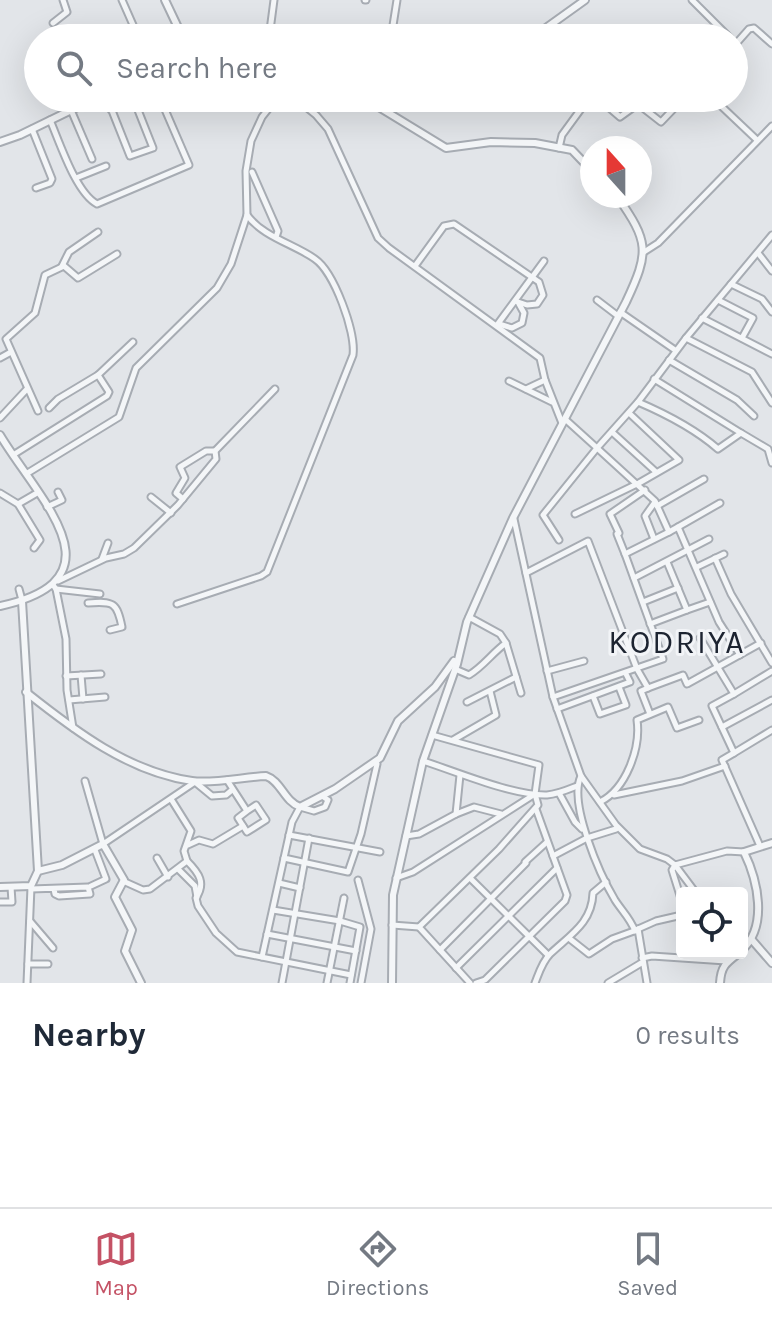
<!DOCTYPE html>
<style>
:root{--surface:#fff;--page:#f2f2f3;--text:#1f2937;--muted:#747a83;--line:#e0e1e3;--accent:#c45265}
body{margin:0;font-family:Karla,sans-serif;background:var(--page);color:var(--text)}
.controls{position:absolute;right:24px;bottom:24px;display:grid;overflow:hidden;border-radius:8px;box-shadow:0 8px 32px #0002}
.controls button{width:72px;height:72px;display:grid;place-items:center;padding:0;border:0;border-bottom:2px solid var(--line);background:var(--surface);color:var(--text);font:40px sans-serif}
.compass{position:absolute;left:580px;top:136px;width:72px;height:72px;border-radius:50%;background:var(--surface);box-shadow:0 8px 32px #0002;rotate:339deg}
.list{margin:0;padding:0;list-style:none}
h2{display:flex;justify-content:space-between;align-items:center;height:104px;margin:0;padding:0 32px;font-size:34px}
h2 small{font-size:26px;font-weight:400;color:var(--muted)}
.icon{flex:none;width:44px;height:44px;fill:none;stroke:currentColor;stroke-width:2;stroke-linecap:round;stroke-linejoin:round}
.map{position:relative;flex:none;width:772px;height:983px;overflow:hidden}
.search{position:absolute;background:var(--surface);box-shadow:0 8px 32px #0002;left:24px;right:24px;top:24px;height:88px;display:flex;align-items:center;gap:20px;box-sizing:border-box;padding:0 28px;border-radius:44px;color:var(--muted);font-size:30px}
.sheet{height:224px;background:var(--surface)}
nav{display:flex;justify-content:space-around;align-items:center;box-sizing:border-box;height:112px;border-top:2px solid var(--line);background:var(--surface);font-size:22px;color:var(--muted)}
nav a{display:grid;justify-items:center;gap:4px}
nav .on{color:var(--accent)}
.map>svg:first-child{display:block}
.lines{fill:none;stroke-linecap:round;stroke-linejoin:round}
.minor-casing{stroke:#a7acb3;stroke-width:9}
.tertiary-casing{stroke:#a7acb3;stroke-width:10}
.minor{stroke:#f4f6f8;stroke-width:5}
.tertiary{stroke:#f4f6f8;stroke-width:6}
.labels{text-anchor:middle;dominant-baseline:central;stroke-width:6;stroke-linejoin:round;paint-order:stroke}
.quarter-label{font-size:32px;letter-spacing:2px;fill:#1d2431;stroke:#f2f4f7}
</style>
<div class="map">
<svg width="772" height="983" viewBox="0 0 772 983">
<rect width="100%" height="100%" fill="#e2e5e9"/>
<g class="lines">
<defs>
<g id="minor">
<polyline points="122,0 137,34"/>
<polyline points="365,0 366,0"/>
<polyline points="692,0 730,38"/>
<polyline points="53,23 67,12 63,0"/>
<polyline points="269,38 274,0"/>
<polyline points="391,38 397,0"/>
<polyline points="734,46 749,29 754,28 772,44"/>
<polyline points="107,98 130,156 153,148 134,100 111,110"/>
<polyline points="295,98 316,115 328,129 378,238 389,248 540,358 545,380 562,423"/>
<polyline points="598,98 620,117 638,104 661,122 684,98"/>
<polyline points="719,104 757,140"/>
<polyline points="71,110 92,159"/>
<path d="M50,120c10,23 26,73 47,84l92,-39 -29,-67"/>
<polyline points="32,129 52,179 50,183 36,188"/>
<polyline points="559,148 562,135 589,98"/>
<polyline points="252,172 278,231 276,237"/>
<polyline points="76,178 106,166"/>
<polyline points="644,252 658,243 772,126"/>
<polyline points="758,253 772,271"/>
<polyline points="62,266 69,252 98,232"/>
<polyline points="415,266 444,226 454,224 539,282 543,295 537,304 527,305 515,301"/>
<polyline points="731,284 762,299 772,312"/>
<polyline points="597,300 618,316"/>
<polyline points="718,300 753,318 742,338"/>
<polyline points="620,312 675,350"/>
<polyline points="702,318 772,354"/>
<polyline points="499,324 512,328 522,323 524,313 519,304"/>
<polyline points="497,325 544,261"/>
<polyline points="686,338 772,235"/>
<polyline points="0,358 11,352"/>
<polyline points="669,360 737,400 754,416"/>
<polyline points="509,381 552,402"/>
<polyline points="526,389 545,380"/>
<path d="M638,402c28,12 57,27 80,47l23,-16 -87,-54"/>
<polyline points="49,408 58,399 98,375"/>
<polyline points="38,411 6,339 35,313 45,275 64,266 78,278 117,254"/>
<polyline points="0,418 27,389"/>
<polyline points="612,432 656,472"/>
<polyline points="741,433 768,449 772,463"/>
<polyline points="13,455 107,396 109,392 98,375 133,342"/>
<polyline points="26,474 119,417 136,368 217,288 231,264 247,215 246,171 251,141 262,117 277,98"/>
<polyline points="0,493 18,504 37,493"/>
<polyline points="151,497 171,513"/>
<polyline points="183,499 176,493 185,478 180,467 206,451 215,451"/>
<polyline points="18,504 40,540 34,548"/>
<polyline points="657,506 704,479"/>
<polyline points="47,507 62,500 58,492"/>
<polyline points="575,514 639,483 679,460 629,413"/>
<polyline points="514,519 553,697 581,776 616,825 640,849 667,859 675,865 727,851 744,852"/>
<polyline points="678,527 720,503"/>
<polyline points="619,533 610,514 645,490"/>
<polyline points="617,534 625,554"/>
<polyline points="654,539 645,516 655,502"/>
<polyline points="559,540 543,515 597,448 565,419"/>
<polyline points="715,558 731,594 772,663"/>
<polyline points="102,559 108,543"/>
<polyline points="697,567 724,554"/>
<polyline points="526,573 588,541 637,669 648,688 641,691 650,714"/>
<polyline points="634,578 709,539"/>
<polyline points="58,581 106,558 124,554 134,548 178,505 216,459 215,451 275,389"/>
<polyline points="53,585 56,589 66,639 67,690 73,728"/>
<polyline points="19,589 22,600"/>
<polyline points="56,589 100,594"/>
<polyline points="643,602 678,588"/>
<path d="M88,603c25,-2 29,-1 34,24l-12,3"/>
<path d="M177,604l84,-28 6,-4 86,-217c3,-23 -19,-83 -38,-96 -21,-15 -52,-22 -68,-44"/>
<polyline points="687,610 710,602"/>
<polyline points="469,617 500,634 506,643"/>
<polyline points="650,624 687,610 667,562"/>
<polyline points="700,638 734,694 712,706 734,753 722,760 760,846"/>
<polyline points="740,655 719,622 678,527 669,532 655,501 597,448 638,402 686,338 752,372 772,403"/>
<path d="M455,669l14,6c15,-9 23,-22 37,-32l15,50"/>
<polyline points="547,671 584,661"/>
<polyline points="81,675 83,699"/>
<polyline points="66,676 101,674"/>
<polyline points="648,688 683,675 687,684 761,643"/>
<polyline points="734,694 772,671"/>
<polyline points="593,696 600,714 626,705 619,687"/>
<polyline points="553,697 663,659 625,554 669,532"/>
<polyline points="69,700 105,697"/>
<polyline points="467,702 516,677"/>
<polyline points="557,709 630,682 626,674"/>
<polyline points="722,727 772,700"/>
<polyline points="432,735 539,765 535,794 538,805 499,849 419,927 470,983"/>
<polyline points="453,740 496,715 490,691"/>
<polyline points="734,753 772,730"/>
<path d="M423,761c32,10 90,35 124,34 11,-1 20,-5 30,-9"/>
<path d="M581,776c-13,27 19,99 34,124 7,11 15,18 20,31l3,-2 9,54"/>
<polyline points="227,780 247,811 238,818 247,832 266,820 256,805 247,811"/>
<polyline points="85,781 103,844 195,782 212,796 226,795 232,790"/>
<polyline points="559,793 575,822 582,829"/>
<polyline points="614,795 682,781 725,766"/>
<polyline points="322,796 328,800 325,807 314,811 300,807 292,822 284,858 348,872 361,834 377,764"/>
<path d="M600,802c26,-13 41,-54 37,-82l31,-13 9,21 22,-8"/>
<polyline points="456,814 474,807 501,814"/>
<polyline points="289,835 380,852"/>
<polyline points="406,836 419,834 456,814 460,775"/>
<polyline points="188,845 199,840 213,844 243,826"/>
<polyline points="553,856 587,838 616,829"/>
<polyline points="157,858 168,877"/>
<path d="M187,861c12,12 19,22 9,37l2,8 18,27 21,19 114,23"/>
<polyline points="525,862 547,842"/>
<polyline points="675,865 672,870 682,902"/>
<polyline points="675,865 696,893"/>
<polyline points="178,869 195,886 197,897"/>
<polyline points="396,878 413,872 535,794"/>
<polyline points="470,878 548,955"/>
<polyline points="358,880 371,929 361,983"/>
<polyline points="123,881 143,890 150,889 187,861 184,851 191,831 171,799"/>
<polyline points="279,883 300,888"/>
<polyline points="91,886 106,879 95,850"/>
<polyline points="31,889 88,887 90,894 59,896 55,894 54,889"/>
<polyline points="0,902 12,902 11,887"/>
<polyline points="273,910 340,921 360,927 350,983"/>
<polyline points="30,921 53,948"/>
<polyline points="392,925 419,927"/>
<polyline points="638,929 656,921 682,915"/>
<polyline points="267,934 356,951"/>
<polyline points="570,939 589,954 612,939 634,931"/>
<polyline points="440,950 526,863"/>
<polyline points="262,957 284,858"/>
<polyline points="642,958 652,956 726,961"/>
<polyline points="28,964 48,964"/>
<polyline points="456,968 557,868"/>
<polyline points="27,983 31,887"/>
<polyline points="282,983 309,838"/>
<polyline points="327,983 344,898"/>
<polyline points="476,983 485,980 565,901 567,895 536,809"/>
<path d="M535,983c4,-10 7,-21 15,-29 20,-19 42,-31 43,-61l13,-11"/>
<polyline points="608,983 643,962"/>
</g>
<g id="tertiary">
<polyline points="165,0 183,38"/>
<polyline points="532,38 585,0"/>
<polyline points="364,98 446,148 491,142 535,143 572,150 592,171"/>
<polyline points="370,99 408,100 423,98"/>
<polyline points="0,142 20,135 96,98"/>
<path d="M0,435c39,65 126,144 0,171"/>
<path d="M26,692c49,39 103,80 166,89 21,3 52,-4 74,-5 15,5 18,25 34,31l35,-18 45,-31 18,-37 37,-34 19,-26"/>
<polyline points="38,871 62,865 103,844 124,880 115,897 132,930 125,951 141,983"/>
<polyline points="0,887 31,886 38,871 22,601"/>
<polyline points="752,940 772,963"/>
<path d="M742,950c26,-24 16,-69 2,-98l28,-9"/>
<path d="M392,983l1,-88 30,-134 34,-97 10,-42 46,-104 113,-216c24,-51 23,-60 -9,-106"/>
<path d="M720,983c1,-17 6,-20 19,-30"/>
</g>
</defs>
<use href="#minor" class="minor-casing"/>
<use href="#tertiary" class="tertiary-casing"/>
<use href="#minor" class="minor"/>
<use href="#tertiary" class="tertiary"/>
</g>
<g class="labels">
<g class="quarter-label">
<text x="677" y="642">KODRIYA</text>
</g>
</g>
</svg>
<div class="controls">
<button><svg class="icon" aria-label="locate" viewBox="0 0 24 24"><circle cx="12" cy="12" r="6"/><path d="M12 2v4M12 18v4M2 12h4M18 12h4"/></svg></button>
</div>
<svg class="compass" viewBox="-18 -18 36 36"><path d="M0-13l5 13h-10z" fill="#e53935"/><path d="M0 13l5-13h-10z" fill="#747a83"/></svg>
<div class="search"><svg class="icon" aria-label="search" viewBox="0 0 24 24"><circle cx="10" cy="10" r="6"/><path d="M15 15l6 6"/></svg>Search here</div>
</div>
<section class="sheet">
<h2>Nearby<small>0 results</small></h2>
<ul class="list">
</ul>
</section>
<nav>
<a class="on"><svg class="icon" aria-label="map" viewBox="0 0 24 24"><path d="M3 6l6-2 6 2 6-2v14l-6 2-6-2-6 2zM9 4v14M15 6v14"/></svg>Map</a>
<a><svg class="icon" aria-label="directions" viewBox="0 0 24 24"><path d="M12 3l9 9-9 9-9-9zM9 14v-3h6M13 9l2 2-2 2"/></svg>Directions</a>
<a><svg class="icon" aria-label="saved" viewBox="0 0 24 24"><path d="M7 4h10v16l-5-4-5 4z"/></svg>Saved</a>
</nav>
